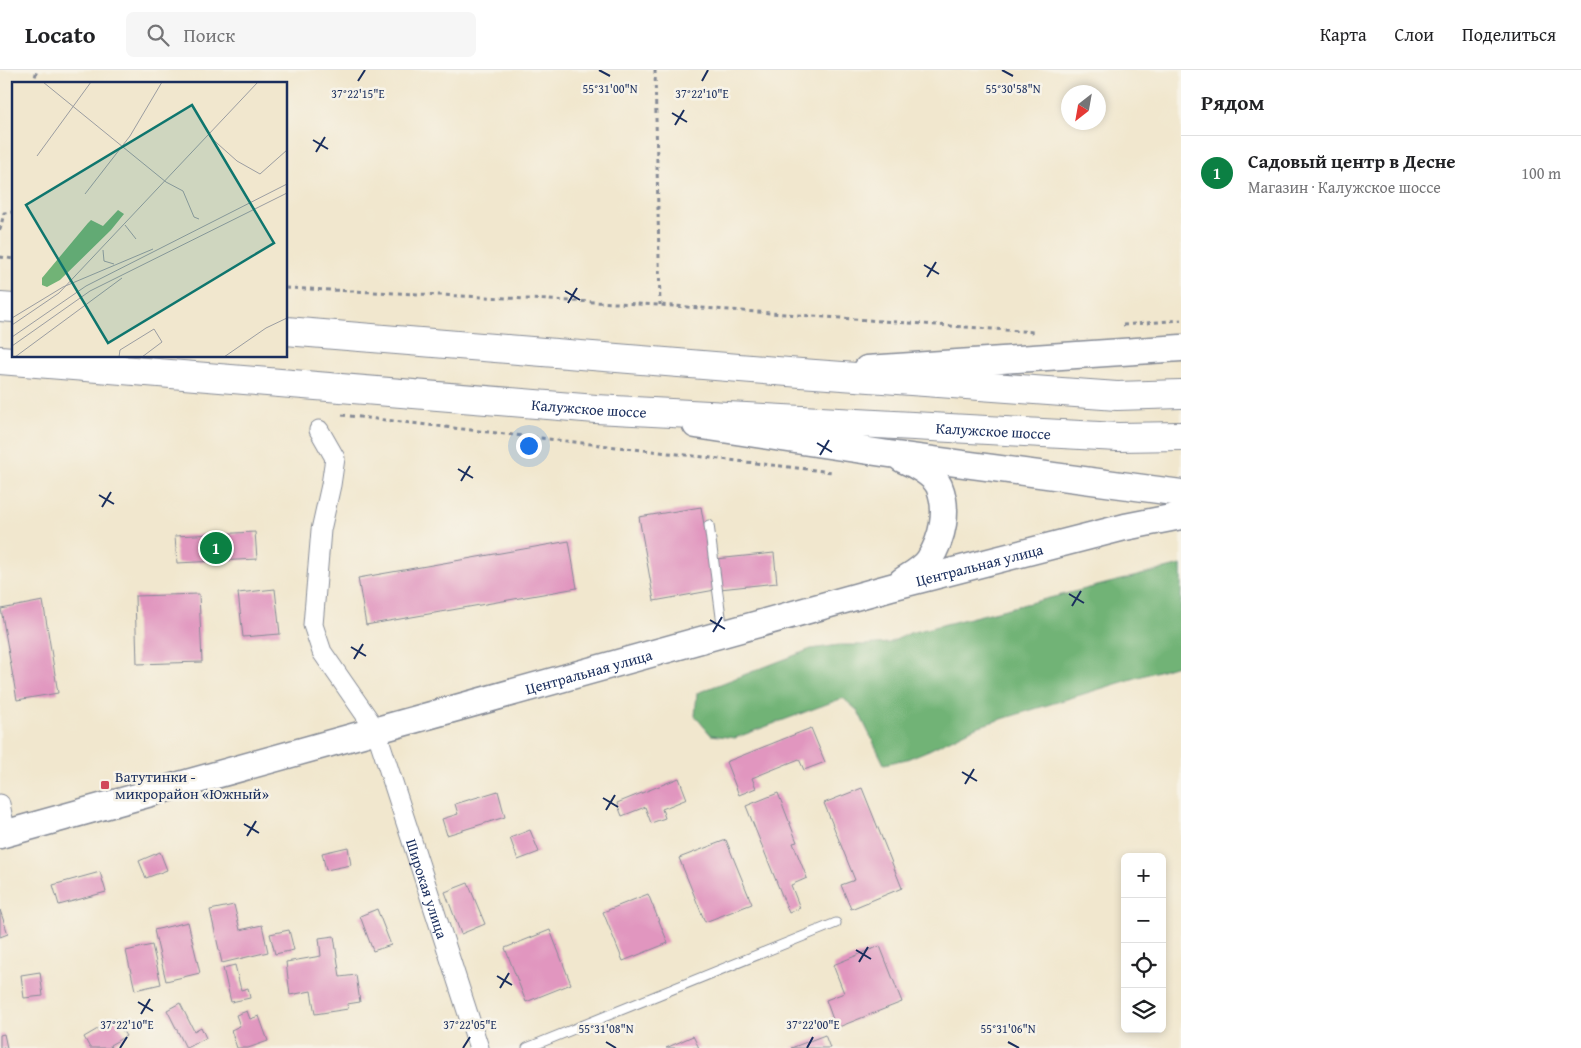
<!DOCTYPE html>
<html lang="ru">
<meta charset="utf-8">
<style>
:root{--surface:#fff;--page:#f6f6f6;--text:#202124;--muted:#757577;--line:#e0e0e0;--accent:#0b8043}
body{margin:0;font-family:"Gentium Book Plus",serif;background:var(--page);color:var(--text)}
.controls{position:absolute;right:15px;bottom:15px;display:grid;overflow:hidden;border-radius:8px;box-shadow:0 2px 8px #0003}
.controls button{width:45px;height:45px;display:grid;place-items:center;padding:0;border:0;border-bottom:1px solid var(--line);background:var(--surface);color:var(--text);font:25px sans-serif}
.compass{position:absolute;left:1061px;top:15px;width:45px;height:45px;border-radius:50%;background:var(--surface);box-shadow:0 2px 8px #0003;rotate:211deg}
.you{position:absolute;left:528px;top:375px;width:18px;height:18px;margin:-12px;border:4px solid #fff;border-radius:50%;background:#1a73e8;box-shadow:0 0 0 8px #1a73e833}
.badge{display:grid;place-items:center;width:32px;height:32px;border-radius:50%;background:var(--accent);color:#fff;font-size:16px;font-weight:700}
.pin{position:absolute;translate:-50% -50%;border:2px solid #fff;box-shadow:0 1px 5px #0006}
.list{margin:0;padding:0;list-style:none}
h2{display:flex;justify-content:space-between;align-items:center;height:65px;margin:0;padding:0 20px;font-size:21px}
h2 small{font-size:16px;font-weight:400;color:var(--muted)}
.list li{display:grid;grid-template-columns:32px 1fr auto;gap:15px;align-items:center;box-sizing:border-box;height:75px;padding:0 20px;border-top:1px solid var(--line)}
.list b{display:block;font-size:19px;white-space:nowrap}
.list p{margin:0;font-size:16px;white-space:nowrap;color:var(--muted)}
.list em{font-size:16px;font-style:normal;color:var(--muted)}
.icon{flex:none;width:28px;height:28px;fill:none;stroke:currentColor;stroke-width:2;stroke-linecap:round;stroke-linejoin:round}
.map{position:relative;flex:none;width:1181px;height:978px;overflow:hidden}
header{display:flex;align-items:center;gap:30px;box-sizing:border-box;height:70px;padding:0 25px;background:var(--surface);border-bottom:1px solid var(--line)}
header strong{font-size:24px}
nav{display:flex;gap:28px;margin-inline-start:auto;font-size:18px}
.search{width:350px;height:45px;background:var(--page);display:flex;align-items:center;gap:12px;box-sizing:border-box;padding:0 18px;border-radius:8px;color:var(--muted);font-size:19px}
main{display:flex}
aside{flex:1;background:var(--surface)}
.map>svg:first-child{display:block}
.forest{fill:#71b376;stroke:#46716a}
.building{fill:#e196bf}
.lines{fill:none;stroke-linecap:round;stroke-linejoin:round}
.lane-casing{stroke:#868b96;stroke-width:11}
.street-casing{stroke:#868b96;stroke-width:21}
.secondary-casing{stroke:#868b96;stroke-width:29}
.highway-casing{stroke:#868b96;stroke-width:30}
.path{stroke:#868b96;stroke-width:3;stroke-dasharray:4 4;stroke-linecap:butt}
.lane{stroke:#fff;stroke-width:9}
.street{stroke:#fff;stroke-width:19}
.secondary{stroke:#fff;stroke-width:26}
.highway{stroke:#fff;stroke-width:28}
.ticks{fill:none;stroke:#1b2f5e;stroke-width:2}
.poi-dot{fill:#d1495b;stroke:#f7f3e8;stroke-width:2}
.labels{text-anchor:middle;dominant-baseline:central;stroke-width:5;stroke-linejoin:round;paint-order:stroke}
.street-label{font-size:15px;fill:#1b2f5e;stroke:#f7f3e8}
.poi-label{font-size:15px;fill:#1b2f5e;stroke:#f7f3e8;text-anchor:start}
.inset-road{fill:none;stroke:#9b9da1;stroke-width:1}
.view{fill:#0f766e;fill-opacity:0.15;stroke:#0f766e;stroke-width:2.5}
.inset-edge{fill:none;stroke:#1b2f5e;stroke-width:2.5}
.ticks-label{font-size:12px;text-anchor:middle;fill:#1b2f5e;stroke:#f7f3e8;stroke-width:5;stroke-linejoin:round;paint-order:stroke}
</style>
<header>
<strong>Locato</strong>
<div class="search"><svg class="icon" aria-label="search" viewBox="0 0 24 24"><circle cx="10" cy="10" r="6"/><path d="M15 15l6 6"/></svg>Поиск</div>
<nav><a>Карта</a><a>Слои</a><a>Поделиться</a></nav>
</header>
<main>
<div class="map">
<svg width="1181" height="978" viewBox="0 0 1181 978">
<rect width="100%" height="100%" fill="#f7f3e8"/>
<filter id="ink" filterUnits="userSpaceOnUse"><feTurbulence type="fractalNoise" baseFrequency=".02" numOctaves="2"/><feDisplacementMap in="SourceGraphic" scale="10" xChannelSelector="R" yChannelSelector="G"/><feConvolveMatrix kernelMatrix="1 2 1 2 8 2 1 2 1" color-interpolation-filters="sRGB"/></filter>
<filter id="wash" filterUnits="userSpaceOnUse"><feTurbulence type="fractalNoise" baseFrequency=".0096" numOctaves="4" result="noise"/><feDisplacementMap in="SourceGraphic" scale="20" xChannelSelector="R" yChannelSelector="G"/><feGaussianBlur stdDeviation="1.12" result="paint"/><feColorMatrix in="noise" values="0 0 0 0 0 0 0 0 0 0 0 0 0 0 0 0 0 1.4 0 .05"/><feComposite in="paint" operator="in"/></filter>
<g filter="url(#wash)">
<rect width="100%" height="100%" fill="#f1e7ce"/>
<polygon class="forest" points="1181,495 1181,594 976,657 929,680 907,689 884,694 858,641 843,628 735,668 711,665 695,646 697,623 811,579 839,575 864,575 889,573 910,563"/>
<g id="blocks">
<g class="building">
<polygon points="701,437 715,520 654,531 639,447"/>
<polygon points="255,462 257,489 177,493 175,466"/>
<polygon points="569,471 577,518 366,555 358,508"/>
<polygon points="774,483 777,513 720,519 716,489"/>
<polygon points="275,519 280,564 243,567 238,523"/>
<polygon points="199,524 202,592 137,594 135,526"/>
<polygon points="43,531 58,623 17,630 1,539"/>
<polygon points="811,658 825,692 804,700 799,689 752,708 756,718 739,725 726,692"/>
<polygon points="679,708 687,729 662,739 665,748 651,753 645,737 622,746 617,733"/>
<polygon points="862,718 902,818 851,839 841,815 855,810 824,733"/>
<polygon points="498,721 505,747 447,765 442,749 458,744 455,734"/>
<polygon points="778,723 797,772 793,773 807,808 791,815 800,838 789,843 746,736"/>
<polygon points="530,760 539,782 518,790 510,768"/>
<polygon points="726,770 752,834 705,852 679,788"/>
<polygon points="348,777 351,795 326,800 322,783"/>
<polygon points="160,782 167,800 146,808 139,791"/>
<polygon points="100,802 106,822 59,835 53,815"/>
<polygon points="468,813 485,854 461,864 445,822"/>
<polygon points="648,824 668,873 623,891 603,842"/>
<polygon points="234,835 240,860 262,855 268,882 222,893 210,840"/>
<polygon points="377,839 391,875 373,881 360,846"/>
<polygon points="0,840 8,864 0,867"/>
<polygon points="188,852 200,903 166,911 154,860"/>
<polygon points="289,860 294,880 275,884 270,864"/>
<polygon points="550,860 571,914 526,932 505,878"/>
<polygon points="334,866 340,907 356,905 360,932 347,934 348,939 315,944 311,921 290,925 286,892 321,886 319,868"/>
<polygon points="152,875 161,914 135,920 126,881"/>
<polygon points="880,876 902,932 836,958 826,930 844,923 833,895"/>
<polygon points="235,895 241,920 248,918 250,928 231,932 223,898"/>
<polygon points="40,902 43,926 24,928 21,905"/>
<polygon points="180,933 194,961 201,957 206,968 186,978 167,940"/>
<polygon points="247,941 250,949 259,946 268,971 248,978 237,978 231,960 240,956 236,945"/>
<polygon points="115,949 126,966 110,975 111,978 90,978 84,967"/>
<polygon points="4,964 7,978 0,978 0,965"/>
<polygon points="825,965 830,978 791,978"/>
<polygon points="693,966 699,978 666,978"/>
</g>
</g>
</g>
<g filter="url(#ink)">
<use href="#blocks" fill-opacity="0" stroke="#868b96" stroke-width="1"/>
<g class="lines">
<defs>
<g id="lane">
<polyline points="709,455 723,562"/>
<polyline points="527,978 836,853"/>
</g>
<g id="street">
<path id="s1" d="M319,360l16,28 -4,27 -10,45 -8,95 9,27 54,78 103,318"/>
<polyline points="0,734 6,764"/>
</g>
<g id="secondary">
<polyline points="867,299 1181,278"/>
<polyline points="696,355 889,384 1181,423"/>
<path d="M902,511c9,-6 21,-12 27,-21 14,-22 20,-50 10,-74 -6,-12 -25,-22 -37,-27"/>
<path id="s2" d="M0,765l891,-248 234,-60 56,-11"/>
</g>
<g id="highway">
<polyline points="0,237 14,238"/>
<polyline points="286,261 801,303 1117,326 1181,324"/>
<path id="s3" d="M0,290l596,49 522,28 63,-1"/>
</g>
</defs>
<use href="#lane" class="lane-casing"/>
<use href="#street" class="street-casing"/>
<use href="#secondary" class="secondary-casing"/>
<use href="#highway" class="highway-casing"/>
<g class="path">
<polyline points="655,0 660,235"/>
<polyline points="33,14 37,0"/>
<polyline points="0,160 4,143 14,142"/>
<polyline points="0,187 14,189"/>
<polyline points="286,218 660,235 1034,262"/>
<polyline points="1123,255 1181,250"/>
<polyline points="342,345 832,402"/>
</g>
<use href="#lane" class="lane"/>
<use href="#street" class="street"/>
<use href="#secondary" class="secondary"/>
<use href="#highway" class="highway"/>
</g>
</g>
<path class="ticks" d="M599,0l11,6M1002,0l11,6M358,11l7,-11M702,11l6,-11M672,43l15,9M675,55l9,-15M313,70l15,9M316,82l9,-15M924,195l15,9M927,207l9,-15M565,221l15,9M568,233l9,-15M817,373l15,9M820,385l9,-15M458,399l15,9M461,411l9,-15M99,425l15,9M102,437l9,-15M1069,524l15,9M1072,536l9,-15M710,550l15,9M713,562l9,-15M351,577l15,9M354,589l9,-15M962,702l15,9M965,714l9,-15M603,728l15,9M606,740l9,-15M244,754l15,9M247,766l9,-15M856,880l15,9M859,892l9,-15M497,906l15,9M500,918l9,-15M138,932l15,9M141,944l9,-15M606,972l10,6M1008,972l11,6M120,978l7,-11M463,978l7,-11M807,978l6,-11"/>
<rect class="poi-dot" x="100" y="710" width="10" height="10" rx="2.5"/>
<g class="labels">
<g class="street-label">
<text stroke="none"><textPath href="#s3" startOffset="591">Калужское шоссе</textPath></text>
<text stroke="none"><textPath href="#s3" startOffset="996">Калужское шоссе</textPath></text>
<text stroke="none"><textPath href="#s2" startOffset="1016">Центральная улица</textPath></text>
<text stroke="none"><textPath href="#s2" startOffset="611">Центральная улица</textPath></text>
<text stroke="none"><textPath href="#s1" startOffset="491">Широкая улица</textPath></text>
</g>
<g class="poi-label">
<text x="115" y="706">Ватутинки -<tspan x="115" dy="17">микрорайон «Южный»</tspan></text>
</g>
</g>
<g transform="translate(12 12)">
<rect width="275" height="275" fill="#f1e7ce"/>
<path d="M106,128l6,4 -13,16 -51,50 -13,7 -5,-2v-7l46,-55 3,-3 12,6z" fill="#71b376"/>
<path class="inset-road" d="M31,0l123,100 17,9 11,26 5,2M197,54l28,25 23,13 27,-24M25,74l54,-74M73,112l45,-58 32,-54M113,143l11,14M91,168l1,11 10,3M0,236l51,-31 90,-38M0,243l47,-32 199,-211M0,255l74,-51 201,-102M0,264l78,-55 197,-98M3,275l107,-79M107,275l1,-7 34,-21 8,13 -20,15M212,275l42,-29 21,-10"/>
<path class="view" d="M180,23l82,138 -166,100 -82,-138z"/>
<rect width="275" height="275" class="inset-edge"/>
</g>
<g class="ticks-label">
<text x="610" y="23">55°31'00"N</text>
<text x="1013" y="23">55°30'58"N</text>
<text x="358" y="28">37°22'15"E</text>
<text x="702" y="28">37°22'10"E</text>
<text x="127" y="959">37°22'10"E</text>
<text x="470" y="959">37°22'05"E</text>
<text x="813" y="959">37°22'00"E</text>
<text x="606" y="963">55°31'08"N</text>
<text x="1008" y="963">55°31'06"N</text>
</g>
</svg>
<div class="controls">
<button>+</button>
<button>−</button>
<button><svg class="icon" aria-label="locate" viewBox="0 0 24 24"><circle cx="12" cy="12" r="6"/><path d="M12 2v4M12 18v4M2 12h4M18 12h4"/></svg></button>
<button><svg class="icon" aria-label="layers" viewBox="0 0 24 24"><path d="M12 4l9 5-9 5-9-5zM3 14l9 5 9-5"/></svg></button>
</div>
<svg class="compass" viewBox="-18 -18 36 36"><path d="M0-13l5 13h-10z" fill="#e53935"/><path d="M0 13l5-13h-10z" fill="#757577"/></svg>
<div class="you"></div>
<div class="pin badge" style="left:216px;top:478px">1</div>
</div>
<aside>
<h2>Рядом<small></small></h2>
<ul class="list">
<li><span class="badge">1</span><div><b>Садовый центр в Десне</b><p>Магазин · Калужское шоссе</p></div><em>100 m</em></li>
</ul>
</aside>
</main>
